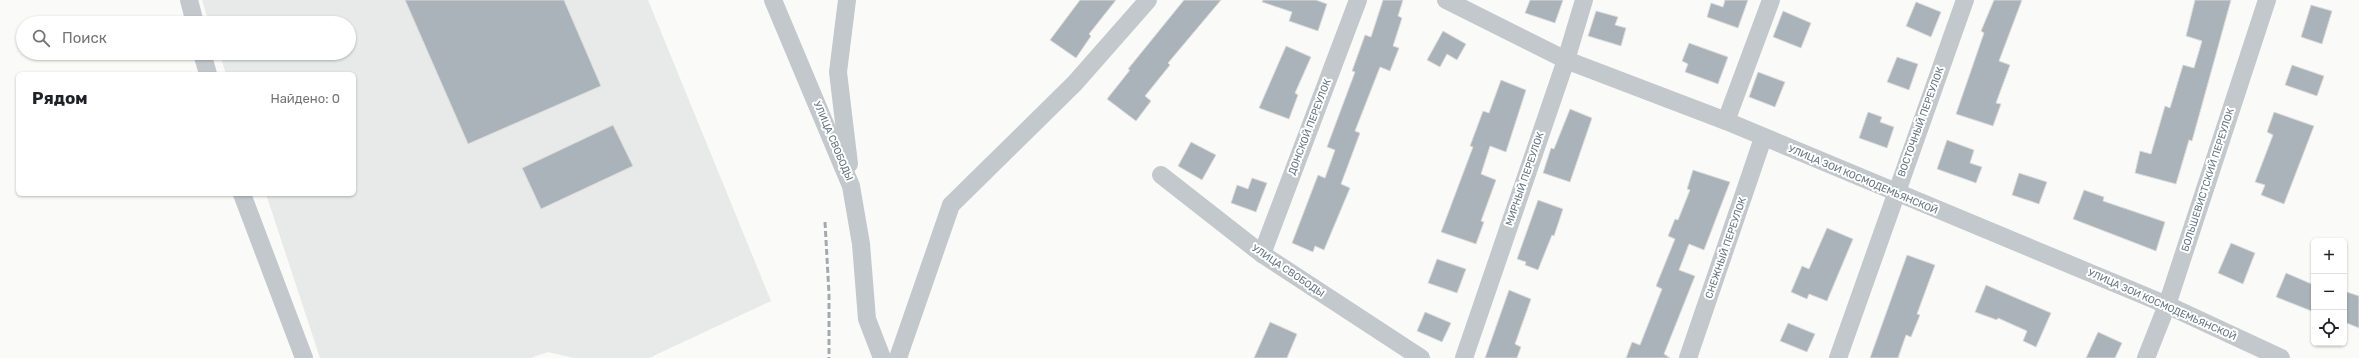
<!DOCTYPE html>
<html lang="ru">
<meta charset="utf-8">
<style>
:root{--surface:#fff;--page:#f6f6f6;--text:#202124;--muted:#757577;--line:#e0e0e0}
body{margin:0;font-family:Rubik,sans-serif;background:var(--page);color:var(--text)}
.controls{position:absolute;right:12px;bottom:12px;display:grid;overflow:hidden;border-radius:6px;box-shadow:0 1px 3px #0004}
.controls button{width:36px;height:36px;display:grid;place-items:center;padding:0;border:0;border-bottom:1px solid var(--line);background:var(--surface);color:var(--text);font:20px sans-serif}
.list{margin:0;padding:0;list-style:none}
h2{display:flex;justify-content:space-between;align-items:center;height:52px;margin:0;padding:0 16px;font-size:17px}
h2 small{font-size:13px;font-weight:400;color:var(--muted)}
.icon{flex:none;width:22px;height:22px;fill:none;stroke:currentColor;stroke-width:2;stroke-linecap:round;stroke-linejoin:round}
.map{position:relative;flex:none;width:2359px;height:358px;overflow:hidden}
.search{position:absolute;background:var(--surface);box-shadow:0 1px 3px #0004;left:16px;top:16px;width:340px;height:44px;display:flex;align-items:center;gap:10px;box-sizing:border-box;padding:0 14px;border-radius:22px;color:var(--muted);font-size:15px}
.panel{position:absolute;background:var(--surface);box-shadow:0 1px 3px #0004;left:16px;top:72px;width:340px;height:124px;border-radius:6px}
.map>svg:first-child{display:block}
.built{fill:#e8e9e9}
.building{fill:#aab3b9;stroke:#dcdcda}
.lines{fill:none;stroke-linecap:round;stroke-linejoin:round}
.minor{stroke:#c3c8cc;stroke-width:18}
.rail{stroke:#a2aab0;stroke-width:3;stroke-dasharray:6 3;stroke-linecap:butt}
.labels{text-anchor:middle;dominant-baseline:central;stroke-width:4;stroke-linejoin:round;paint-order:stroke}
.street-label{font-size:10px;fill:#657683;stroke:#fff}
</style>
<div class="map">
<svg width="2359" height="358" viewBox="0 0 2359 358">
<rect width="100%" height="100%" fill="#fafaf8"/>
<polygon class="built" points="202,0 648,0 771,301 649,358 574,358 548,352 530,358 320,358 266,194 354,194 354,74 226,74 219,53 349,53 349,23 209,23"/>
<g class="building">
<polygon points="405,0 564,0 601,86 468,144"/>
<polygon points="1080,0 1116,0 1089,34 1091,36 1076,58 1050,40"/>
<polygon points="1184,0 1221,0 1168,63 1170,65 1145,96 1151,101 1136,121 1107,99 1130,70 1128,69"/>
<polygon points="1263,0 1316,0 1327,4 1318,31 1289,21 1292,12 1262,2"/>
<polygon points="1383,0 1403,0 1398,16 1402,18 1393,46 1399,48 1390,71 1380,67 1355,131 1360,133 1341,184 1350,188 1324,250 1315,246 1313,252 1292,243 1318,175 1325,178 1335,150 1327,147 1355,72 1352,71 1365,35 1371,37"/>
<polygon points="1530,0 1563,0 1555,23 1525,13"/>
<polygon points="1725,0 1748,0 1738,28 1707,17 1711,3 1723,7"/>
<polygon points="1994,0 2022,0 1999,61 2010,65 1996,103 2001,104 1993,126 1956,114 1984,33 1981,31"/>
<polygon points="2195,0 2231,0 2192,141 2189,140 2176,184 2135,173 2140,151 2151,154 2165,106 2170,108 2183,65 2194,68 2202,41 2186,36"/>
<polygon points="1916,2 1941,12 1931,37 1906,26"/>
<polygon points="2311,5 2332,11 2322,44 2301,37"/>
<polygon points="1596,11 1618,17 1615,25 1626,28 1621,46 1588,36"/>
<polygon points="1783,11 1811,23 1801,48 1773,37"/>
<polygon points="1443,31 1466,44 1457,60 1447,54 1440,67 1427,60"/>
<polygon points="1689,43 1728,57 1718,84 1685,72 1688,64 1682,61"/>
<polygon points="1286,46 1311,57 1295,93 1298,95 1289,119 1259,108"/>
<polygon points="1897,57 1918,64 1909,90 1887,82"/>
<polygon points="2292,65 2324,76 2317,96 2285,85"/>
<polygon points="1758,72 1785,82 1775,107 1749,97"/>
<polygon points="1501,80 1526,90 1506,152 1490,146 1481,174 1496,180 1481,221 1484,222 1476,244 1441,232 1473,147 1470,146 1483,111 1489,113"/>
<polygon points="1570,109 1592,118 1570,182 1543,173 1551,148 1554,149"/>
<polygon points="1868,112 1882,117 1880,122 1894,127 1887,148 1859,138"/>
<polygon points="2274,112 2314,126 2284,204 2261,195 2265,185 2255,182 2273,135 2267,132"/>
<polygon points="613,125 633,166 541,209 522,168"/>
<polygon points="1947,140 1974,150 1970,163 1982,167 1976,183 1937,169"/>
<polygon points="1191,142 1216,155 1202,180 1178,166"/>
<polygon points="1693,170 1730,182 1704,250 1689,244 1679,270 1695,276 1664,354 1670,358 1626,358 1632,342 1640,345 1662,289 1656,286 1675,239 1668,236 1675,219 1678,220 1690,190 1687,189"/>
<polygon points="2019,173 2047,182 2039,204 2012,195"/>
<polygon points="1252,178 1267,183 1256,212 1231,203 1237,185 1248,189"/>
<polygon points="2084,190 2104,197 2103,201 2165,222 2156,251 2073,219"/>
<polygon points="1538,200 1563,209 1554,236 1552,235 1538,270 1525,265 1526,262 1517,259"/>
<polygon points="1827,228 1853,239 1827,301 1809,294 1807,299 1791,292 1802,266 1809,269"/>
<polygon points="2231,243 2255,253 2243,284 2218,273"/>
<polygon points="1907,255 1935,265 1917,314 1920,315 1911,337 1906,335 1898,358 1870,358"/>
<polygon points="1437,259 1466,269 1457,293 1428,283"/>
<polygon points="2286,273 2314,285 2314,312 2276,297"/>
<polygon points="1986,285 2051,313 2036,347 2023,341 2027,331 1998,318 1997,320 1975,312"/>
<polygon points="1509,290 1531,299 1515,344 1521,347 1517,358 1485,358"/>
<polygon points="2344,291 2359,296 2359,328 2344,322"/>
<polygon points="1425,312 1451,323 1442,342 1417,331"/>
<polygon points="1270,322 1297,334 1287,358 1254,358"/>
<polygon points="1788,323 1815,334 1807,352 1780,341"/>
<polygon points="2098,332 2122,343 2115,358 2086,358"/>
</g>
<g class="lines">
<g class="minor">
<polyline points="189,0 195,23"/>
<polyline points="773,0 851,186 861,244 867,319 882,358"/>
<polyline points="847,0 838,72 849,164"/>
<polyline points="1446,0 1566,60 1726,121 2167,305 2281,358"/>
<polyline points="202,53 208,74"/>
<polyline points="1726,121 1771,0"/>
<polyline points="1161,175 1262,254 1421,358"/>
<polyline points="242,194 304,358"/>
<polyline points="1262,254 1358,0"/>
<polyline points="898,358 951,205 1075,83 1148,0"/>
<polyline points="1464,358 1566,60 1584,0"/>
<polyline points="1688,358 1763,138"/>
<polyline points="1838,358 1965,0"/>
<polyline points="2146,358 2167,305 2267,0"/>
</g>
<polyline class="rail" points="825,222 829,294 829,358"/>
</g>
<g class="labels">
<g class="street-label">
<text transform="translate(1921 122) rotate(-70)">ВОСТОЧНЫЙ ПЕРЕУЛОК</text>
<text transform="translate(1310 127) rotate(-69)">ДОНСКОЙ ПЕРЕУЛОК</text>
<text transform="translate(833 141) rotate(67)">УЛИЦА СВОБОДЫ</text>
<text transform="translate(1525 179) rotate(-71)">МИРНЫЙ ПЕРЕУЛОК</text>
<text transform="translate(1863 180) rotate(23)">УЛИЦА ЗОИ КОСМОДЕМЬЯНСКОЙ</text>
<text transform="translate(2208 180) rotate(-72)">БОЛЬШЕВИСТСКИЙ ПЕРЕУЛОК</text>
<text transform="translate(1726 248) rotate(-71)">СНЕЖНЫЙ ПЕРЕУЛОК</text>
<text transform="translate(1288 271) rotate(34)">УЛИЦА СВОБОДЫ</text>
<text transform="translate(2162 305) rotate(24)">УЛИЦА ЗОИ КОСМОДЕМЬЯНСКОЙ</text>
</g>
</g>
</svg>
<div class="controls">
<button>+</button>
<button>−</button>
<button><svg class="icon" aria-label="locate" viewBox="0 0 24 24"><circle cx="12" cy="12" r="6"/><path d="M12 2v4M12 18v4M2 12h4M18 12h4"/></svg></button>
</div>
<div class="search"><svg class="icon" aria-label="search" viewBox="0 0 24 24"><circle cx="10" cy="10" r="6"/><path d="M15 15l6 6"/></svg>Поиск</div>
<section class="panel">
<h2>Рядом<small>Найдено: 0</small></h2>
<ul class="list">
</ul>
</section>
</div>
